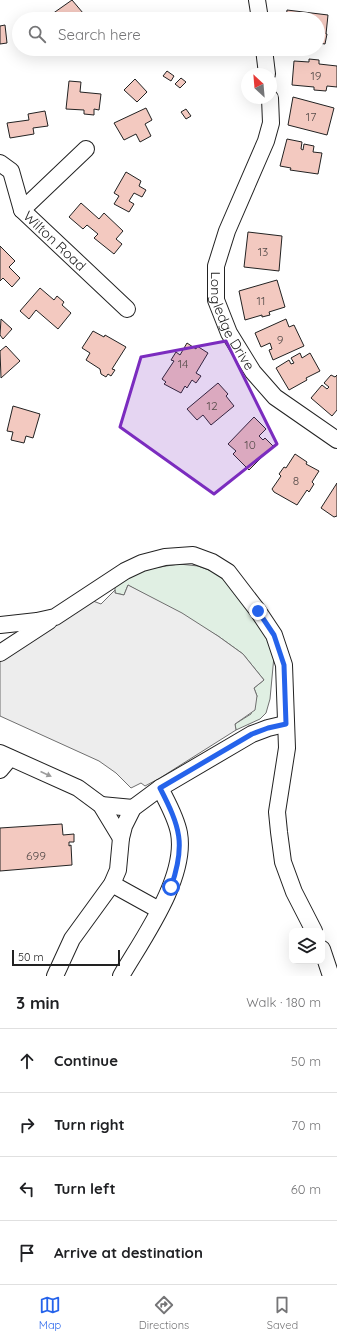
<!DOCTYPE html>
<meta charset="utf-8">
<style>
:root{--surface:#fff;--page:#f6f6f6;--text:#202124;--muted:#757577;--line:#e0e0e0;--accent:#2563eb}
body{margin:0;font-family:Quicksand,sans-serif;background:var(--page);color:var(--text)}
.controls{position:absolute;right:12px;bottom:12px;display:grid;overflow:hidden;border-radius:8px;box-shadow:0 4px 16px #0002}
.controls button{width:36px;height:36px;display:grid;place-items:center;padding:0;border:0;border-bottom:1px solid var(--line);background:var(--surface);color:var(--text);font:20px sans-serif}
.compass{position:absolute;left:241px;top:68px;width:36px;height:36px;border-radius:50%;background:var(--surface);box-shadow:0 4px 16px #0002;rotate:334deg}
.scale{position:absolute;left:12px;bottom:10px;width:108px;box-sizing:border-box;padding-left:4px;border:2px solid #222;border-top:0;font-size:11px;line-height:14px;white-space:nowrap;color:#222;-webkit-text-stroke:3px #fff;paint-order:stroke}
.stop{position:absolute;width:12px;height:12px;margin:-9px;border:3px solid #2563eb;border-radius:50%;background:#fff}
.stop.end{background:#2563eb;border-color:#fff;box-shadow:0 1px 4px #0008}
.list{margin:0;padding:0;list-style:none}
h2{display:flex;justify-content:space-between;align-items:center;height:52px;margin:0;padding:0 16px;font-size:17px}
h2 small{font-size:13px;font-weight:400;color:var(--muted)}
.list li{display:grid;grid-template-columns:26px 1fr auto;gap:12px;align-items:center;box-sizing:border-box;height:64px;padding:0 16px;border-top:1px solid var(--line)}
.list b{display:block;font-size:15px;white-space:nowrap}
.list em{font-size:13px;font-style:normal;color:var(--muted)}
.icon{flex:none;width:22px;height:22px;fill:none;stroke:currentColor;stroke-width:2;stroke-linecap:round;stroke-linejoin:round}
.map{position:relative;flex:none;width:337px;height:976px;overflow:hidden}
.search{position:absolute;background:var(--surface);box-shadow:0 4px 16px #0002;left:12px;right:12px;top:12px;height:44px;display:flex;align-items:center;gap:10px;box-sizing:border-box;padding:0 14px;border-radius:22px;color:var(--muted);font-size:15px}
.sheet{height:308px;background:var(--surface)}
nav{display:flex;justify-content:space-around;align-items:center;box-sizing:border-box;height:56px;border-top:1px solid var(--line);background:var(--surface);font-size:11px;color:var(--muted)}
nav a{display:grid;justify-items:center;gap:2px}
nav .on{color:var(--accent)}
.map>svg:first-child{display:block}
.green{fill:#e0efe3;stroke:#6f6f6f}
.parking{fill:#ededed;stroke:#6f6f6f}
.building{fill:#f3c9c0;stroke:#222}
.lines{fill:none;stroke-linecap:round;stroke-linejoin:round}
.minor-casing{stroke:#222;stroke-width:18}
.minor{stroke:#fff;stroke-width:16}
.oneway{fill:#9c9c9c}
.route{stroke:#2563eb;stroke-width:5}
.marked{fill:#7b2cbf;fill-opacity:0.2;stroke:#7b2cbf;stroke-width:3;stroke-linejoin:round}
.labels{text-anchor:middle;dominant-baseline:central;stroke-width:3;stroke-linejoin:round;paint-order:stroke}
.number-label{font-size:12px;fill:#564c4a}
.street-label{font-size:14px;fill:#222;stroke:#fff}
</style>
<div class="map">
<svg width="337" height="976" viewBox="0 0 337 976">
<rect width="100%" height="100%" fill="#fff"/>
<polygon class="green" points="179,564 198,566 214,572 229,584 265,631 274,656 270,699 266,713 260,719 236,730 235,724 251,714 257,696 254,688 264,680 243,654 218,636 128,585 124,595 115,593 115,586 141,570"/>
<polygon class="parking" points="128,585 182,613 218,636 243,654 264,680 254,688 257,696 255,710 235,724 236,730 160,778 145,786 141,783 131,788 116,773 99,761 0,716 0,660 93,601 101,604 115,590 115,593 124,595"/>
<g class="building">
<polygon points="72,0 83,13 75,19 45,19"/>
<polygon points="287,10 328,15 326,34 327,34 325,44 318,43 318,19 286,19"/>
<polygon points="5,25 7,43 0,44 0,26"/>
<polygon points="309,59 319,60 319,64 337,66 337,87 327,86 326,91 314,90 314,87 292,85 294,61 309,62"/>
<polygon points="167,71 174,76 171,81 163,76"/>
<polygon points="181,78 186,82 180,88 175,84"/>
<polygon points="135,79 147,92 137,102 124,90"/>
<polygon points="69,81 81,82 80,92 101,94 99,110 94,109 94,115 84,114 84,110 66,109"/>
<polygon points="293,97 334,108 327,135 288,125"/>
<polygon points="146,108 152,120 145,124 151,136 140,142 136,134 124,140 114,123"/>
<polygon points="186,109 191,116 186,119 181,112"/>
<polygon points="45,111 48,126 33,128 34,134 10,138 7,123 29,120 28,114"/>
<polygon points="287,139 302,142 301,149 303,150 304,144 314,146 313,152 322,153 318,174 290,170 291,168 280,166"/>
<polygon points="126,172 141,181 139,186 146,190 142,197 134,193 129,201 134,204 129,212 114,204 119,196 114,193"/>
<polygon points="81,203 99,219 104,213 123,231 116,239 122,244 114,254 94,238 98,234 87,225 83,229 69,217"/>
<polygon points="248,232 282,236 279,271 244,267"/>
<polygon points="0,246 15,261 9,267 20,278 12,287 3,278 0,281"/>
<polygon points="277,280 285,307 269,312 270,315 262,317 262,315 245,320 239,291"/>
<polygon points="40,288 54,300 57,296 64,302 62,305 71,313 58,329 36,310 29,319 20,311"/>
<polygon points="1,319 12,329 3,339 0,335"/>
<polygon points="286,319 289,327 294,325 304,346 273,360 269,350 272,349 270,343 261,347 255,333"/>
<polygon points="93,331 104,337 105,335 126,347 112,369 115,370 111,376 108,374 106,377 101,374 100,369 86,360 90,353 82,348"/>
<polygon points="187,343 196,349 197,346 208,353 196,373 201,376 196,383 192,380 187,388 185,386 181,393 164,384 166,382 162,379 174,361 171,360 176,352 180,355"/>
<polygon points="6,346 20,361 1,378 0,351"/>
<polygon points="300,353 302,358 310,353 320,371 306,378 307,380 289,390 276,368 289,360 291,364 294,363 291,358"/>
<polygon points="331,375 335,377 337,375 337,410 332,416 311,398 322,385 327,389 329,387 324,383"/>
<polygon points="218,383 228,394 226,396 234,406 211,425 203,415 197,420 187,409"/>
<polygon points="13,406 40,414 33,438 26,436 24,443 11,440 13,432 7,431"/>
<polygon points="254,417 266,429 259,436 263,440 265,438 273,446 249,470 233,454 236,451 228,444"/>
<polygon points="295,454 307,462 306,464 319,471 312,482 314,484 309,492 307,490 297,505 274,492 272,489 281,476 279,474 284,467 286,468"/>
<polygon points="337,483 337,516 334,517 321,508"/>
<polygon points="62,824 63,835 74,834 74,842 69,842 69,846 71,845 72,865 0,871 0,828"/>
</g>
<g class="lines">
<defs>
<g id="minor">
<polyline points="257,0 260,19"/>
<polyline points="264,49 267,74"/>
<path id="s1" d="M270,98l1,25 -5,18 -39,90 -11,35v34l13,33 24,39 22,25 62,43"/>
<path id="s2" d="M0,163l11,8 11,39 105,99"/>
<polyline points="22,210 86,149"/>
<polyline points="0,625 37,621 55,617 125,571 142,563 165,557 193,555 212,562 228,572 258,611 274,635 284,665 287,748 277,812 279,832 283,862 294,892 314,931"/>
<polyline points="0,653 49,621"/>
<polyline points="0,753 78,788 101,805 121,838"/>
<polyline points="0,770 10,758"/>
<polyline points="101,805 133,808"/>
<polyline points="112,884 159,910"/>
<polyline points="322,949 331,976"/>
<polyline points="55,976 72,939 112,884 118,870 121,838 124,826 133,808 160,788 252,734 268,728 285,724"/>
<path d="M121,976c22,-38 66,-98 58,-143 -3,-16 -12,-31 -19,-45"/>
</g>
</defs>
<use href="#minor" class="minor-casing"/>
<use href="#minor" class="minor"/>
</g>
<defs><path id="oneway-solid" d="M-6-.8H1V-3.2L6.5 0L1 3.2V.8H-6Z"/></defs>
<use class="oneway" href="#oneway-solid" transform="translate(46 774) rotate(24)"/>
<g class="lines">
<path class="route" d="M171,887c15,-43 9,-60 -11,-99l92,-54 16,-6 18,-4 -2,-59 -10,-30 -16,-24"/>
</g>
<path class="marked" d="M226,341l51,103 -63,50 -94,-67 21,-70z"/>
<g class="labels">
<g class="number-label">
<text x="316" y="75">19</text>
<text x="311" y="116">17</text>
<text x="263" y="251">13</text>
<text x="261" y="300">11</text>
<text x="280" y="339">9</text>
<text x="183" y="363">14</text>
<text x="212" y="405">12</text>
<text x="250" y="444">10</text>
<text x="296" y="480">8</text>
<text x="36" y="855">699</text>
</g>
<g class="street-label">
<text stroke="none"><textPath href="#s2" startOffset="99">Wilton Road</textPath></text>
<text stroke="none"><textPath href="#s1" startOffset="237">Longledge Drive</textPath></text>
</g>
</g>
</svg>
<div class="controls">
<button><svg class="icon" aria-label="layers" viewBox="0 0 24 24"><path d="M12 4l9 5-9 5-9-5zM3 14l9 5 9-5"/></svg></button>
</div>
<svg class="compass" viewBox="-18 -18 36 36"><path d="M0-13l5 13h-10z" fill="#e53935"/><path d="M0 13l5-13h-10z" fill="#757577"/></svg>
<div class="scale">50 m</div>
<div class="stop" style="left:171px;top:887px"></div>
<div class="stop end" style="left:258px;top:611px"></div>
<div class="search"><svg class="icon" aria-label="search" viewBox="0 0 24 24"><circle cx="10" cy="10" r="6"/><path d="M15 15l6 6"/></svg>Search here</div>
</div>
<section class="sheet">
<h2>3 min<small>Walk · 180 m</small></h2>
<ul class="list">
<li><svg class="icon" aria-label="ahead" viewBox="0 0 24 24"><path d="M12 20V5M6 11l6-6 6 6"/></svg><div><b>Continue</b></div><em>50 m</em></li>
<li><svg class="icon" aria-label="right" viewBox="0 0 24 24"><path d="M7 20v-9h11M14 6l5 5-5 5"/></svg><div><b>Turn right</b></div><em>70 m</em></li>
<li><svg class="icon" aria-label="left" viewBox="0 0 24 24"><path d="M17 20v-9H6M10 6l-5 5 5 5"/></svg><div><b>Turn left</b></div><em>60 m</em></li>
<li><svg class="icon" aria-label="arrive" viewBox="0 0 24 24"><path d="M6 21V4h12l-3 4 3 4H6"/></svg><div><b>Arrive at destination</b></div></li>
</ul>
</section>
<nav>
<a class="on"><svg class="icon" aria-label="map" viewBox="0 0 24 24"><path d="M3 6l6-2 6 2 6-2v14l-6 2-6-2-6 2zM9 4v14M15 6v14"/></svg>Map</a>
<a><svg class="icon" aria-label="directions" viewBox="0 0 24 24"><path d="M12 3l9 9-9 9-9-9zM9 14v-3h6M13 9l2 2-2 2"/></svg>Directions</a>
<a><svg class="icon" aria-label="saved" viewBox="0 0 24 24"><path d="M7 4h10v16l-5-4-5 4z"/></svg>Saved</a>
</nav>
